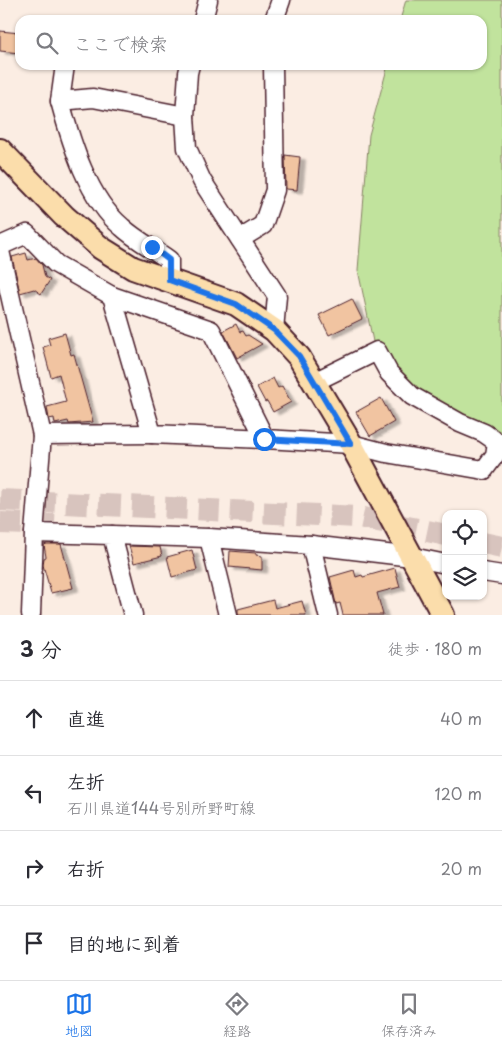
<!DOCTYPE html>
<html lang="ja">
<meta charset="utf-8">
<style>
:root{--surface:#fff;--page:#f2f2f3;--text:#2b2b33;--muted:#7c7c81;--line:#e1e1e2;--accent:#1a73e8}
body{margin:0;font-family:"Playpen Sans","Klee One",sans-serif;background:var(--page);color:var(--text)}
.controls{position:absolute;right:15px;bottom:15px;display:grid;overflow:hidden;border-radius:10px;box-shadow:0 1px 4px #0004}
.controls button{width:45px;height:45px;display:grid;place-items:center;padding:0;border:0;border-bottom:1px solid var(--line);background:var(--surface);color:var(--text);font:25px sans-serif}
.stop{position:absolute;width:15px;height:15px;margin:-11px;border:4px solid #1a73e8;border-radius:50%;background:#fff}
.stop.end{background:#1a73e8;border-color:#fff;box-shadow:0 1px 5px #0008}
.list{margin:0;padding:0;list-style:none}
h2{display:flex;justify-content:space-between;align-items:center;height:65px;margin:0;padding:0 20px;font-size:21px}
h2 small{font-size:16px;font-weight:400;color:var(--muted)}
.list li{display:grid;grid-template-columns:32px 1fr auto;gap:15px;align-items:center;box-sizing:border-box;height:75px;padding:0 20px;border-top:1px solid var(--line)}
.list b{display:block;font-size:19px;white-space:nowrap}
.list p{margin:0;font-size:16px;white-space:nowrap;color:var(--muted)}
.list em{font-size:16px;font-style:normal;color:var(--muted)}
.icon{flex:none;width:28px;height:28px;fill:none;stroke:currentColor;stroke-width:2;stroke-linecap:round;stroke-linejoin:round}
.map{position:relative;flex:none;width:502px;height:615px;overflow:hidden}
.search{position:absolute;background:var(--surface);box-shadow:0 1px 4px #0004;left:15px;right:15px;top:15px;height:55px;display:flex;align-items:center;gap:12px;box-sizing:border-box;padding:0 18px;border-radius:15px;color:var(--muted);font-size:19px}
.sheet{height:365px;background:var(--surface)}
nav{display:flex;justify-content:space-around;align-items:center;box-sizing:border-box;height:70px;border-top:1px solid var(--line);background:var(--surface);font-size:14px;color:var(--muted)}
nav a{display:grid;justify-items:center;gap:2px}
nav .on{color:var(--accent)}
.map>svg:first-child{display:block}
.green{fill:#c1e39d;stroke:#868164}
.building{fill:#f1c4a1;stroke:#4a1f2b;filter:url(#shadow)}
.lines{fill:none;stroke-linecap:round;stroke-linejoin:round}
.major-tunnel{stroke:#d8c4be;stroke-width:22;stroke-dasharray:22 11;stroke-linecap:butt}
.minor-casing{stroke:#4a1f2b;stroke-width:21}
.major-casing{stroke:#4a1f2b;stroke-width:26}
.minor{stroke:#fff;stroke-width:18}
.major{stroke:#fbddab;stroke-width:22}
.route{stroke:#1a73e8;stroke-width:6}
</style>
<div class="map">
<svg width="502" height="615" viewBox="0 0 502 615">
<defs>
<filter id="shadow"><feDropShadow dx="5.5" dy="3" stdDeviation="1" flood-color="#0004"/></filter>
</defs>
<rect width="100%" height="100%" fill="#fbede3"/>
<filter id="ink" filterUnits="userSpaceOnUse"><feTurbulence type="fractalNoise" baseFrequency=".02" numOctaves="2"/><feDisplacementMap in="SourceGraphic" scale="10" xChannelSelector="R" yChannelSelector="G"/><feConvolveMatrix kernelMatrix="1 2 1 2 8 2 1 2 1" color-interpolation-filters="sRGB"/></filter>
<g filter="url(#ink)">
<polygon class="green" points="406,0 502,0 502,442 478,432 454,409 379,370 358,270 369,135 388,65 482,65 482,20 400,20"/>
<g class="building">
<polygon points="0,31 20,33 20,53 0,51"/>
<polygon points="285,155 300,157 297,190 286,189"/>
<polygon points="26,253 28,260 36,258 42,265 45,277 50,280 41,294 34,289 20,293 12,257"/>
<polygon points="352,299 362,319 329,335 319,315"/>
<polygon points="236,324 240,332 243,331 246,336 248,335 262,344 237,358 223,331"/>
<polygon points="65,333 71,355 74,354 93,422 69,424 68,421 55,424 54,418 49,419 47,407 66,402 59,374 51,377 43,347 50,345 48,338"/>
<polygon points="273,378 278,388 282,386 291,402 273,412 267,401 265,402 257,387"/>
<polygon points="381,398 394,422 370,436 356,412"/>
<polygon points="47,544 61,544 73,588 51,593 43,565 44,558 46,557 44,545"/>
<polygon points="129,546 160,547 162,556 134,563"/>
<polygon points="192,550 197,570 172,577 167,557"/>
<polygon points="230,551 256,553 256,555 262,556 262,570 229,567"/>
<polygon points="395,568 400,587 377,593 383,615 343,615 340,603 336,604 330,577 354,570 356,577 362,575 363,577"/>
<polygon points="273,600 275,608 302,601 306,615 238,615 238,609"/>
</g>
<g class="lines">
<g class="major-tunnel">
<polyline points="0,500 359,517 446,535"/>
<polyline points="0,523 56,525"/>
<polyline points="483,543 502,547"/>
</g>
<defs>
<g id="minor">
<polyline points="203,20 208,0"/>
<polyline points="274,20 281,0"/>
<polyline points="65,65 60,101 93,98 185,116"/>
<polyline points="190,65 188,73 185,116 187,148 202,181 277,296 274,330"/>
<path d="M60,101c11,41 28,98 62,126 14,13 32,22 47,33v20"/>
<polyline points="240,239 263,225 275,190 273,65"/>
<polyline points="0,246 27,234 56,264 112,296 211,330 265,439 351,444 386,453 484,470 495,455 497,442 484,433 460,423 412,396 389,373 377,351 314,382"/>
<polyline points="0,251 42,435 152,434"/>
<polyline points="112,296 152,434 265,439"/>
<polyline points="42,435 34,533 112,535 133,615"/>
<polyline points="112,535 209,538"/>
<polyline points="311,545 412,557 446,564"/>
<polyline points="483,572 502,575"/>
<polyline points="31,614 34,533"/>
<polyline points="228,615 209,538 311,545 328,615"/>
</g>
<polyline id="major" points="0,150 64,216 101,248 133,268 236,304 274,330 299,357 351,444 443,615"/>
</defs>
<use href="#minor" class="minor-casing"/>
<use href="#major" class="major-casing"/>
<use href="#minor" class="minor"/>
<use href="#major" class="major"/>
</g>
</g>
<g class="lines" filter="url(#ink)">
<polyline class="route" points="152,247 169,260 169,280 236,304 274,330 299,356 351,444 264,439"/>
</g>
</svg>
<div class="controls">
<button><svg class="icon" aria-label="locate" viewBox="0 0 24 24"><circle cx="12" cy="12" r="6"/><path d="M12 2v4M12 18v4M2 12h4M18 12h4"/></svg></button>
<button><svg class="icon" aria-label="layers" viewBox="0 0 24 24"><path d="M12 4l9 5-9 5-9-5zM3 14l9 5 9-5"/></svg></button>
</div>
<div class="stop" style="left:264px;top:439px"></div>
<div class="stop end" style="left:152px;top:247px"></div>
<div class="search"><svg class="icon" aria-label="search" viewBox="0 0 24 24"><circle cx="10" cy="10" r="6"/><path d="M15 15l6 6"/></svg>ここで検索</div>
</div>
<section class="sheet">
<h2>3 分<small>徒歩 · 180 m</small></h2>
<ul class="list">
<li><svg class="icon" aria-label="ahead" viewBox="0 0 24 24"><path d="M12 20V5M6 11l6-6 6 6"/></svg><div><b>直進</b></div><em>40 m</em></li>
<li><svg class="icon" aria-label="left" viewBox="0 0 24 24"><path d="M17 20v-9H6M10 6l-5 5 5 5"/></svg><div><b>左折</b><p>石川県道144号別所野町線</p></div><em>120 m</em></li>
<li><svg class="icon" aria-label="right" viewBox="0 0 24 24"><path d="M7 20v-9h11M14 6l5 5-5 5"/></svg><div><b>右折</b></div><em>20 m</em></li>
<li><svg class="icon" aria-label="arrive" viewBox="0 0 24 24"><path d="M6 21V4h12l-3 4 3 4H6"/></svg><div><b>目的地に到着</b></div></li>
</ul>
</section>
<nav>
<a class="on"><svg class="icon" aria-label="map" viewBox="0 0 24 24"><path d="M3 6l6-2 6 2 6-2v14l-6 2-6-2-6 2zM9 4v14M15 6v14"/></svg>地図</a>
<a><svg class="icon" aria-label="directions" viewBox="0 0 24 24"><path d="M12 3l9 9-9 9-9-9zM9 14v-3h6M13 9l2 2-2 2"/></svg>経路</a>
<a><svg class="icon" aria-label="saved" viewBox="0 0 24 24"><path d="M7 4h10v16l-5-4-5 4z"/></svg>保存済み</a>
</nav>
